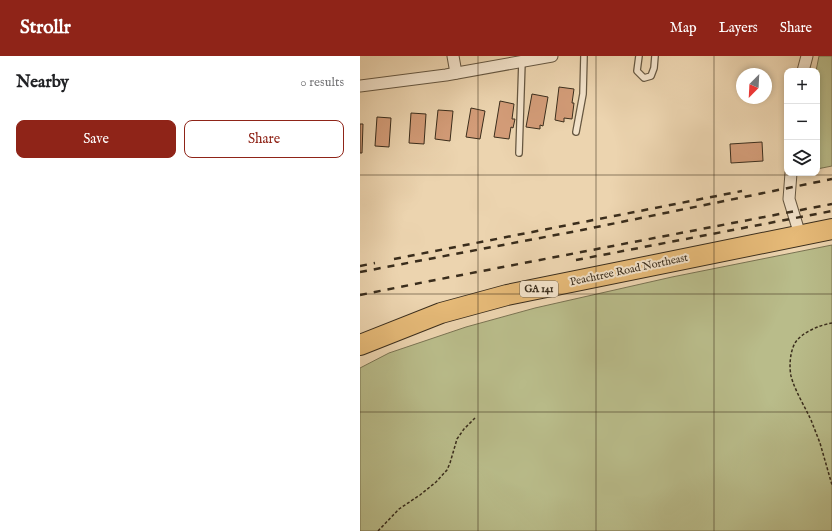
<!DOCTYPE html>
<meta charset="utf-8">
<style>
:root{--surface:#fff;--page:#f6f6f6;--text:#202124;--muted:#757577;--line:#e0e0e0;--accent:#8f2418}
body{margin:0;font-family:"IM FELL English",serif;background:var(--page);color:var(--text)}
.controls{position:absolute;right:12px;top:12px;display:grid;overflow:hidden;border-radius:8px;box-shadow:0 2px 6px #0003}
.controls button{width:36px;height:36px;display:grid;place-items:center;padding:0;border:0;border-bottom:1px solid var(--line);background:var(--surface);color:var(--text);font:20px sans-serif}
.compass{position:absolute;left:376px;top:12px;width:36px;height:36px;border-radius:50%;background:var(--surface);box-shadow:0 2px 6px #0003;rotate:204deg}
.list{margin:0;padding:0;list-style:none}
h2{display:flex;justify-content:space-between;align-items:center;height:52px;margin:0;padding:0 16px;font-size:17px}
h2 small{font-size:13px;font-weight:400;color:var(--muted)}
.actions{display:flex;gap:8px;padding:12px 16px}
.actions a{flex:1;padding:9px 0;border:1px solid var(--accent);border-radius:8px;text-align:center;font-size:14px;color:var(--accent)}
.actions .main{background:var(--accent);color:#fff}
.icon{flex:none;width:22px;height:22px;fill:none;stroke:currentColor;stroke-width:2;stroke-linecap:round;stroke-linejoin:round}
.map{position:relative;flex:none;width:472px;height:475px;overflow:hidden}
header{display:flex;align-items:center;gap:24px;box-sizing:border-box;height:56px;padding:0 20px;background:var(--accent);color:#fff}
header strong{font-size:19px}
nav{display:flex;gap:22px;margin-inline-start:auto;font-size:14px}
main{display:flex}
aside{flex:1;background:var(--surface)}
.map>svg:first-child{display:block}
.green{fill:#b9bc8a;stroke:#7a7453}
.building{fill:#d39c78;stroke:#3a2d1c}
.lines{fill:none;stroke-linecap:round;stroke-linejoin:round}
.lane-casing{stroke:#665741;stroke-width:8}
.street-casing{stroke:#665741;stroke-width:13}
.highway-casing{stroke:#3a2d1c;stroke-width:22}
.path{stroke:#3a2d1c;stroke-width:1.5;stroke-dasharray:3 2;stroke-linecap:butt}
.lane{stroke:#f3e3cb;stroke-width:5.5}
.street{stroke:#f3e3cb;stroke-width:11}
.highway{stroke:#e6ba78;stroke-width:20}
.rail{stroke:#3a2d1c;stroke-width:2.5;stroke-dasharray:7 7;stroke-linecap:butt}
.grid{fill:none;stroke:#3a2d1c;stroke-width:1;stroke-opacity:0.55}
.labels{text-anchor:middle;dominant-baseline:central;stroke-width:4;stroke-linejoin:round;paint-order:stroke}
.shield{fill:#f3e3cb;stroke:#726450;stroke-width:1}
.shield-label{font-size:10px;font-weight:bold;fill:#3a2d1c}
.street-label{font-size:11px;fill:#3a2d1c;stroke:#f3e3cb}
</style>
<header>
<strong>Strollr</strong>
<nav><a>Map</a><a>Layers</a><a>Share</a></nav>
</header>
<main>
<aside>
<h2>Nearby<small>0 results</small></h2>
<ul class="list">
</ul>
<div class="actions"><a class="main">Save</a><a>Share</a></div>
</aside>
<div class="map">
<svg width="472" height="475" viewBox="0 0 472 475">
<rect width="100%" height="100%" fill="#ecd4af"/>
<filter id="stains"><feTurbulence type="fractalNoise" baseFrequency=".005" numOctaves="4"/><feColorMatrix values="0 0 0 0 .2 0 0 0 0 .09 0 0 0 0 .02 0 0 0 .5 -.17"/></filter>
<radialGradient id="worn" r=".72"><stop offset=".6" stop-color="#630" stop-opacity="0"/><stop offset="1" stop-color="#630" stop-opacity=".3"/></radialGradient>
<g class="green">
<polygon points="459,0 472,0 472,110 457,113 457,15 456,15"/>
<polygon points="472,189 472,475 0,475 0,312 29,297 106,271 175,252 312,221"/>
</g>
<g class="building">
<polygon points="199,31 214,33 212,47 214,47 212,63 204,62 204,66 195,64"/>
<polygon points="172,38 188,41 183,70 180,69 180,73 166,71"/>
<polygon points="140,45 154,48 152,63 155,63 153,72 151,71 149,83 134,81"/>
<polygon points="111,52 125,55 120,83 106,81"/>
<polygon points="78,54 93,55 90,85 75,83"/>
<polygon points="51,57 66,58 64,88 49,87"/>
<polygon points="17,61 31,62 29,91 15,90"/>
<polygon points="0,68 3,68 2,97 0,97"/>
<polygon points="402,86 403,105 371,107 370,88"/>
</g>
<g class="lines">
<defs>
<g id="lane">
<polyline points="279,0 277,15 284,22 291,20 294,12 295,0"/>
<polyline points="216,76 223,38 224,0"/>
<polyline points="159,97 162,5"/>
</g>
<g id="street">
<polyline points="93,0 96,17"/>
<polyline points="443,15 447,0"/>
<polyline points="0,30 86,19 192,0"/>
<polyline points="431,117 429,143 440,179"/>
</g>
<polyline id="highway" points="0,289 81,257 147,239 472,173"/>
</defs>
<use href="#lane" class="lane-casing"/>
<use href="#street" class="street-casing"/>
<use href="#highway" class="highway-casing"/>
<g class="path">
<path d="M450,362c-6,-13 -15,-27 -19,-42 -2,-10 -1,-24 4,-33 7,-11 25,-18 37,-20"/>
<polyline points="451,364 460,387 472,429"/>
<polyline points="18,475 39,453 60,439 76,426 87,414 90,407 97,383 104,373 115,362"/>
</g>
<use href="#lane" class="lane"/>
<use href="#street" class="street"/>
<use href="#highway" class="highway"/>
<g class="rail">
<polyline points="34,203 382,135"/>
<polyline points="216,204 472,155"/>
<polyline points="0,210 15,207"/>
<polyline points="0,216 222,174 472,123"/>
<polyline points="0,239 70,225 472,148"/>
</g>
</g>
<path class="grid" d="M118,0v475M236,0v475M354,0v475M0,119h472M0,238h472M0,356h472"/>
<g class="labels">
<rect class="shield" x="160" y="225" width="38" height="16" rx="3"/>
<g class="shield-label">
<text x="179" y="233">GA 141</text>
</g>
<g class="street-label">
<text transform="translate(269 214) rotate(-12)">Peachtree Road Northeast</text>
</g>
</g>
<rect width="100%" height="100%" filter="url(#stains)"/>
<rect width="100%" height="100%" fill="url(#worn)"/>
</svg>
<div class="controls">
<button>+</button>
<button>−</button>
<button><svg class="icon" aria-label="layers" viewBox="0 0 24 24"><path d="M12 4l9 5-9 5-9-5zM3 14l9 5 9-5"/></svg></button>
</div>
<svg class="compass" viewBox="-18 -18 36 36"><path d="M0-13l5 13h-10z" fill="#e53935"/><path d="M0 13l5-13h-10z" fill="#757577"/></svg>
</div>
</main>
